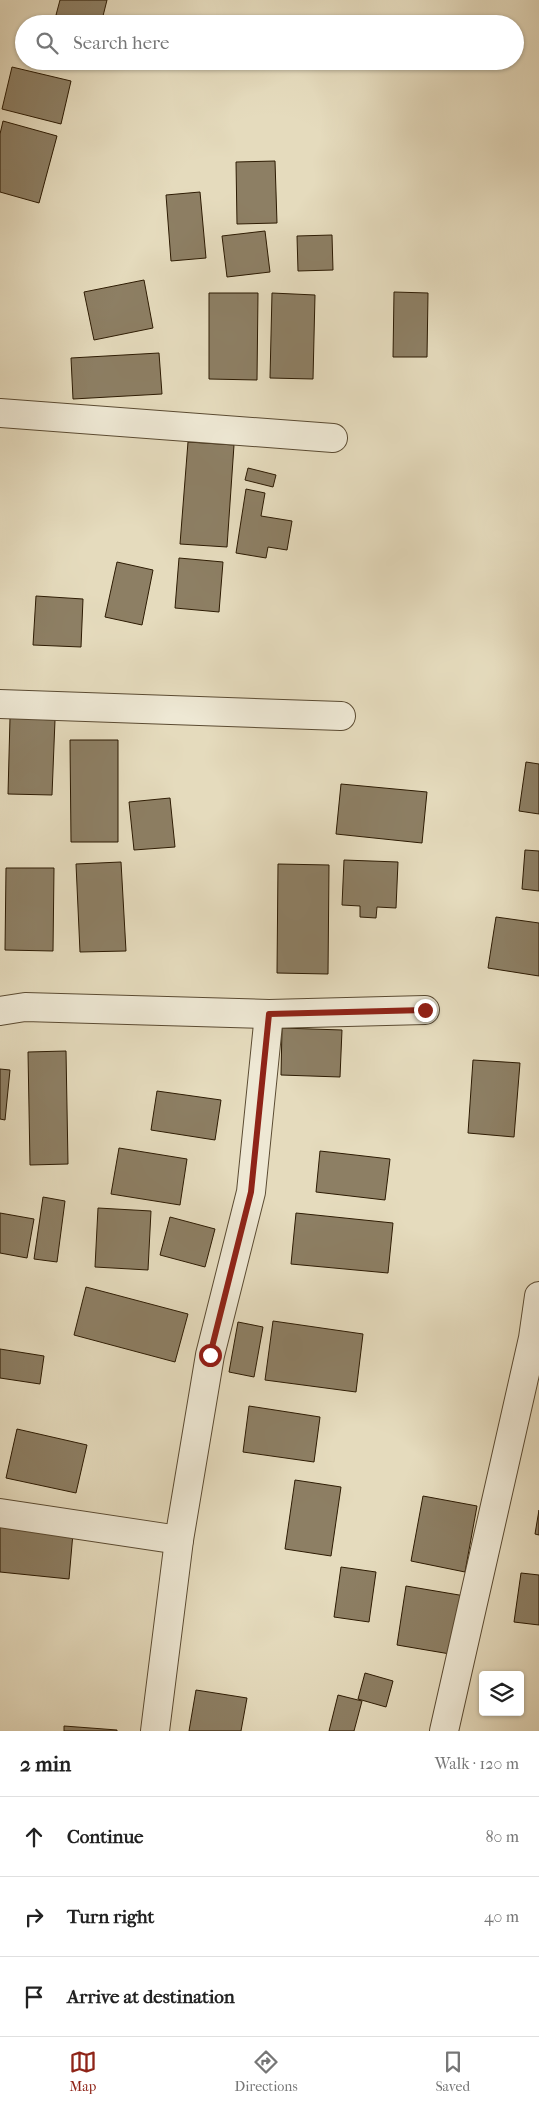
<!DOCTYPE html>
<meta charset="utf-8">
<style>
:root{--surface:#fff;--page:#f6f6f6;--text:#222;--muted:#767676;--line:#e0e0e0;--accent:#8f2418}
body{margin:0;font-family:"IM FELL French Canon",serif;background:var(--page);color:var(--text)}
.controls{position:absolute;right:15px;bottom:15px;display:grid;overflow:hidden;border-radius:5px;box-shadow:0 1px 4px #0004}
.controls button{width:45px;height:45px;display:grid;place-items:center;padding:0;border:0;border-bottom:1px solid var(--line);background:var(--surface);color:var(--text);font:25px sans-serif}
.stop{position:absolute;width:15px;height:15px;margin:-11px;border:4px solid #8f2418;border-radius:50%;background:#fff}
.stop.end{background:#8f2418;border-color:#fff;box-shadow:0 1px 5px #0008}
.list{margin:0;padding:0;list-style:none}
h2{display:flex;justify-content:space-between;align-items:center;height:65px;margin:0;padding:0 20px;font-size:21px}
h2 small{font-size:16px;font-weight:400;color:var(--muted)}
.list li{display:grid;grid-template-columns:32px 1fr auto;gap:15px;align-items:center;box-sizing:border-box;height:80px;padding:0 20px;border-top:1px solid var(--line)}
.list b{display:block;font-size:19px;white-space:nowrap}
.list em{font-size:16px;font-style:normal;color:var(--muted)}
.icon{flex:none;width:28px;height:28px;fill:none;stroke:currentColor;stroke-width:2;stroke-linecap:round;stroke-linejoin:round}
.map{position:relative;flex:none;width:539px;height:1731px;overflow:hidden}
.search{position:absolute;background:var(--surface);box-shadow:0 1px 4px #0004;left:15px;right:15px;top:15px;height:55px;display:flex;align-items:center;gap:12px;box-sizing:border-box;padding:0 18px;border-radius:28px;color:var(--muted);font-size:19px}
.sheet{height:305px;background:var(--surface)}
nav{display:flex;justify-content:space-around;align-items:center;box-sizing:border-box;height:70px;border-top:1px solid var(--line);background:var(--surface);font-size:14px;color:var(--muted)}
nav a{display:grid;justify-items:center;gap:2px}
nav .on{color:var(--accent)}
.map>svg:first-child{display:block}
.building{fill:#8d7f64;stroke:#2d1b03}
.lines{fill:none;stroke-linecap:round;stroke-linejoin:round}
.minor-casing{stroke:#5b4b32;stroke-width:30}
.minor{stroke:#eee8d4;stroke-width:28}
.route{stroke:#8f2418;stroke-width:6}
</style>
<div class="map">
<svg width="539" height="1731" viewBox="0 0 539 1731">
<rect width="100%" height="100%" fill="#e5dbbd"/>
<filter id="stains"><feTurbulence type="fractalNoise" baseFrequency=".004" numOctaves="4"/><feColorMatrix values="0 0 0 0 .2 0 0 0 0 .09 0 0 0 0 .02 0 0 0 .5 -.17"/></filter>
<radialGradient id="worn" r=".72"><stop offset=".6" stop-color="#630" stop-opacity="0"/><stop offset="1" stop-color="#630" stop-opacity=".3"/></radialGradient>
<g class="building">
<polygon points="60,0 107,0 101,24 87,24 56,15"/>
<polygon points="12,67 71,81 61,124 2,109"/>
<polygon points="3,121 57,136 39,203 0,192 0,134"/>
<polygon points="275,161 277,223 237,224 236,162"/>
<polygon points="200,192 206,258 171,261 166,195"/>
<polygon points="265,231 270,272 227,277 222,236"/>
<polygon points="332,235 333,270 298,271 297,236"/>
<polygon points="144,280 153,328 94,340 84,292"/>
<polygon points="394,292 428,293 427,357 393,357"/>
<polygon points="209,293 258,293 257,380 209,379"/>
<polygon points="272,293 315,295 313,379 270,378"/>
<polygon points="159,353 162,394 73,399 71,358"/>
<polygon points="188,442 234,445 227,547 180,544"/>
<polygon points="248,468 276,475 273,487 245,480"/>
<polygon points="246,489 265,493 261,516 292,521 287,550 268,547 266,558 236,553"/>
<polygon points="179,558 223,562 219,612 175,608"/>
<polygon points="117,562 153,570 142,625 105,617"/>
<polygon points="36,596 83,599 81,647 33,645"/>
<polygon points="10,718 55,720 52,795 8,794"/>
<polygon points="70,740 118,740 118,842 71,842"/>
<polygon points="526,762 539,764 539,814 519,811"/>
<polygon points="341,784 427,792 422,843 336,834"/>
<polygon points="170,798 175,847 134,850 129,802"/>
<polygon points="525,850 539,851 539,891 522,889"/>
<polygon points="344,860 398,862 396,908 377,907 376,918 360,917 360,906 342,905"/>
<polygon points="121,862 126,951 80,952 76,864"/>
<polygon points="278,864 329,865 328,974 277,973"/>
<polygon points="6,868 54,868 53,951 5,950"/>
<polygon points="496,917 539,923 539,976 488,968"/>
<polygon points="282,1028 342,1030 340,1077 281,1075"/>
<polygon points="66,1051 68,1164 30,1165 28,1052"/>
<polygon points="473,1060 520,1063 514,1137 468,1133"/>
<polygon points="0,1069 10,1070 5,1120 0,1119"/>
<polygon points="157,1091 221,1100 215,1140 151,1130"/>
<polygon points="119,1148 187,1159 180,1205 111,1194"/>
<polygon points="320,1151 390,1159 385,1200 316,1192"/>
<polygon points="43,1197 65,1201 57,1262 34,1259"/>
<polygon points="98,1208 151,1211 148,1270 95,1267"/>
<polygon points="0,1213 34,1219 27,1258 0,1253"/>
<polygon points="296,1213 393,1223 388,1273 291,1264"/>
<polygon points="170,1217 215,1229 205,1267 160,1255"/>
<polygon points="86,1287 188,1314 175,1362 74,1335"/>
<polygon points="273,1321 363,1334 356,1392 265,1380"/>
<polygon points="238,1322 263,1327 254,1377 229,1372"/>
<polygon points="0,1349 44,1356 40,1384 0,1378"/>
<polygon points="249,1406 320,1417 314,1462 243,1452"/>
<polygon points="17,1429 87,1445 76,1493 6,1478"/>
<polygon points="295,1480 341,1487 331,1556 285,1549"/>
<polygon points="423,1496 477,1506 465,1572 411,1561"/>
<polygon points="539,1510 539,1535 535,1534"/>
<polygon points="0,1526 73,1533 69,1579 0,1572"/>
<polygon points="341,1567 376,1572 369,1622 334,1617"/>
<polygon points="521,1573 539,1575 539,1625 514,1622"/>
<polygon points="406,1586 465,1596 456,1655 397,1645"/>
<polygon points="365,1673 393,1681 386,1707 358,1699"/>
<polygon points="196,1690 247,1698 241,1731 189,1731"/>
<polygon points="338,1695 362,1701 354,1731 329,1731"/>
<polygon points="64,1726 117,1730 117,1731 64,1731"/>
</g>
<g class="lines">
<defs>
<g id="minor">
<polyline points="0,413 333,438"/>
<polyline points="0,704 341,716"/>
<polyline points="0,1011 25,1007 269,1014 425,1010"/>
<polyline points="0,1513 179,1540"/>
<polyline points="155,1731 179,1540 210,1355 251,1192 269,1014"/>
<polyline points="444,1731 533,1338 539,1296"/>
</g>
</defs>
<use href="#minor" class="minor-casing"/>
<use href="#minor" class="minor"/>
</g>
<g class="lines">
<polyline class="route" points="210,1355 251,1192 269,1014 425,1010"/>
</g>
<rect width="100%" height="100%" filter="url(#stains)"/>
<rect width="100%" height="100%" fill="url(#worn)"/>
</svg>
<div class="controls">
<button><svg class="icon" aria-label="layers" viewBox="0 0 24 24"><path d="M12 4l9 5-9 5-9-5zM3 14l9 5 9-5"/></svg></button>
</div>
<div class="stop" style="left:210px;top:1355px"></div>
<div class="stop end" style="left:425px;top:1010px"></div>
<div class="search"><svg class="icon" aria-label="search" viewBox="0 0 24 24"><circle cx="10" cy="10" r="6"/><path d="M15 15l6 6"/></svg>Search here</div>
</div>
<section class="sheet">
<h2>2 min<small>Walk · 120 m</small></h2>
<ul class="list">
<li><svg class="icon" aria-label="ahead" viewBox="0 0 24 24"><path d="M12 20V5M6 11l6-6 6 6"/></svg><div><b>Continue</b></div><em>80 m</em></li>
<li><svg class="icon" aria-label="right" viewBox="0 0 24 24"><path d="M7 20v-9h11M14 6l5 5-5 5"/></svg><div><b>Turn right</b></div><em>40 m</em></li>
<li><svg class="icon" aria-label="arrive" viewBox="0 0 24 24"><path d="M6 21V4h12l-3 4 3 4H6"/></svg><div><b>Arrive at destination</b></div></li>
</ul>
</section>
<nav>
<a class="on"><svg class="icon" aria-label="map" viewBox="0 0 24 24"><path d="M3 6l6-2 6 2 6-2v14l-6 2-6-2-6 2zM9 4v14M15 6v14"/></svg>Map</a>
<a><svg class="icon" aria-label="directions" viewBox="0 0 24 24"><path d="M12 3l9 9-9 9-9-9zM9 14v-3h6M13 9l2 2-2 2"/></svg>Directions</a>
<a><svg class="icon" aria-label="saved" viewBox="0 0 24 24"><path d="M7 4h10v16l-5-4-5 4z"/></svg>Saved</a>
</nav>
